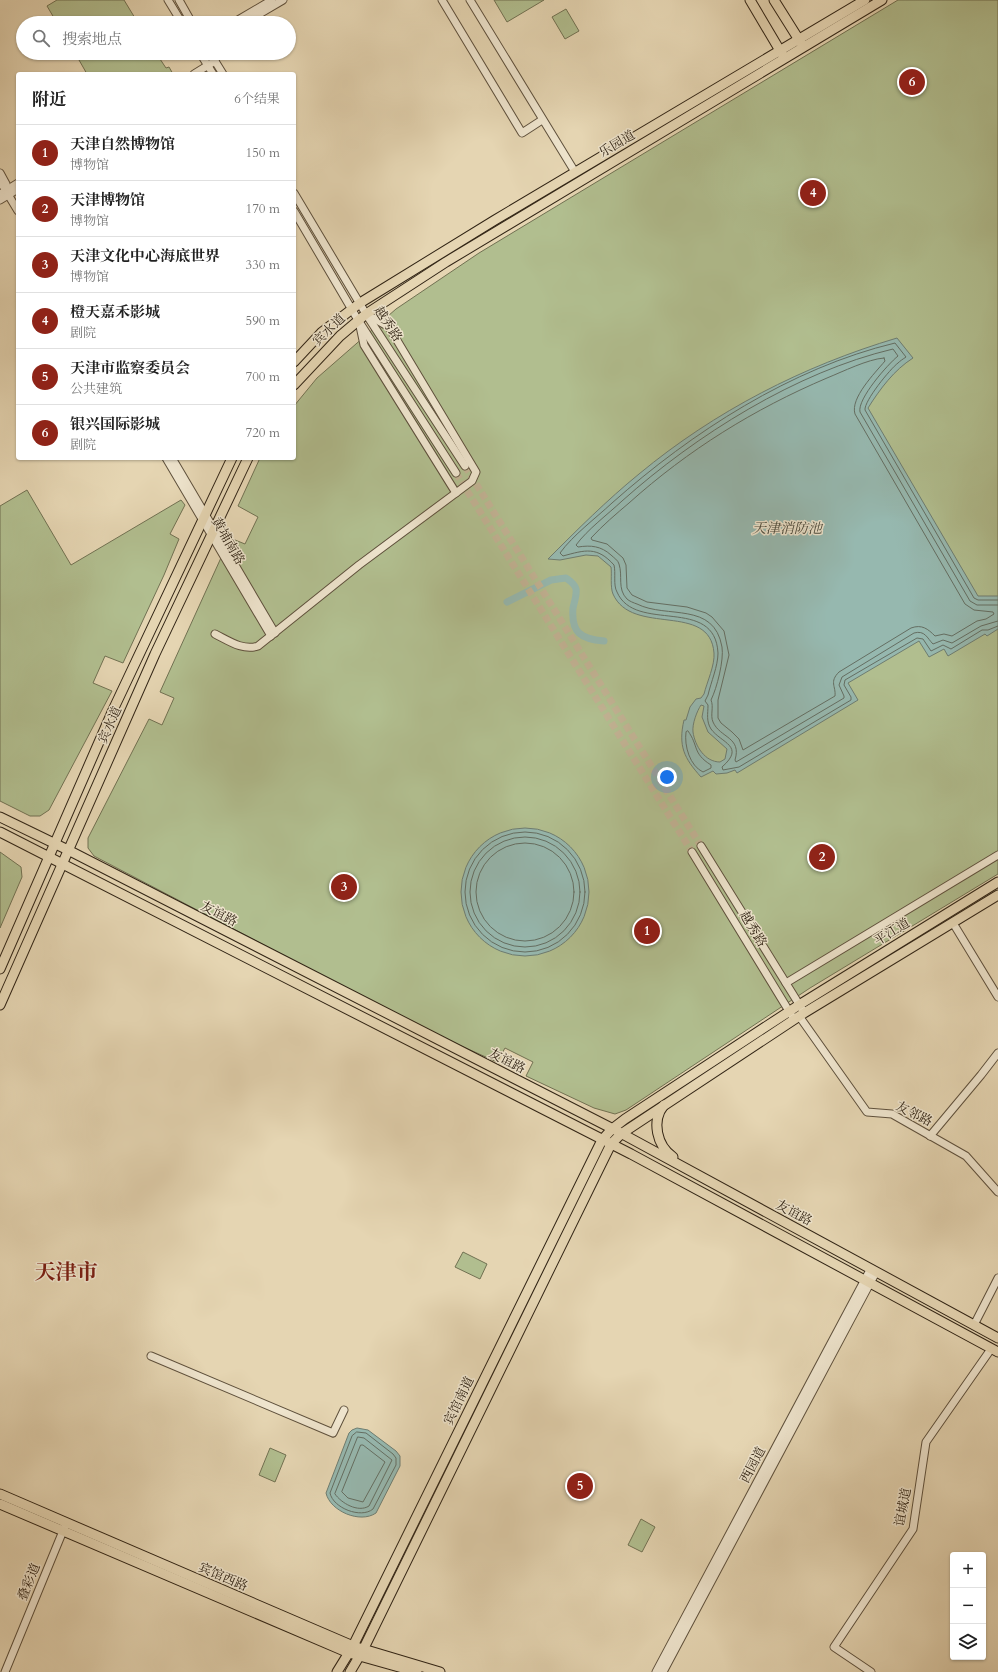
<!DOCTYPE html>
<html lang="zh">
<meta charset="utf-8">
<style>
:root{--surface:#fff;--page:#f6f6f6;--text:#222;--muted:#767676;--line:#e0e0e0;--accent:#8f2418}
body{margin:0;font-family:Cardo,"Noto Serif SC",serif;background:var(--page);color:var(--text)}
.controls{position:absolute;right:12px;bottom:12px;display:grid;overflow:hidden;border-radius:4px;box-shadow:0 1px 3px #0004}
.controls button{width:36px;height:36px;display:grid;place-items:center;padding:0;border:0;border-bottom:1px solid var(--line);background:var(--surface);color:var(--text);font:20px sans-serif}
.you{position:absolute;left:667px;top:777px;width:14px;height:14px;margin:-10px;border:3px solid #fff;border-radius:50%;background:#1a73e8;box-shadow:0 0 0 6px #1a73e833}
.badge{display:grid;place-items:center;width:26px;height:26px;border-radius:50%;background:var(--accent);color:#fff;font-size:13px;font-weight:700}
.pin{position:absolute;translate:-50% -50%;border:2px solid #fff;box-shadow:0 1px 4px #0006}
.list{margin:0;padding:0;list-style:none}
h2{display:flex;justify-content:space-between;align-items:center;height:52px;margin:0;padding:0 16px;font-size:17px}
h2 small{font-size:13px;font-weight:400;color:var(--muted)}
.list li{display:grid;grid-template-columns:26px 1fr auto;gap:12px;align-items:center;box-sizing:border-box;height:56px;padding:0 16px;border-top:1px solid var(--line)}
.list b{display:block;font-size:15px;white-space:nowrap}
.list p{margin:0;font-size:13px;white-space:nowrap;color:var(--muted)}
.list em{font-size:13px;font-style:normal;color:var(--muted)}
.icon{flex:none;width:22px;height:22px;fill:none;stroke:currentColor;stroke-width:2;stroke-linecap:round;stroke-linejoin:round}
.map{position:relative;flex:none;width:998px;height:1672px;overflow:hidden}
.search{position:absolute;background:var(--surface);box-shadow:0 1px 3px #0004;left:16px;top:16px;width:280px;height:44px;display:flex;align-items:center;gap:10px;box-sizing:border-box;padding:0 14px;border-radius:22px;color:var(--muted);font-size:15px}
.panel{position:absolute;background:var(--surface);box-shadow:0 1px 3px #0004;left:16px;top:72px;width:280px;height:388px;border-radius:4px}
.map>svg:first-child{display:block}
.green{fill:#b1be8f;stroke:#717152}
.water{fill:#96b8af;stroke:#6e7d71;fill-rule:evenodd}
.lines{fill:none;stroke-linecap:round;stroke-linejoin:round}
.shore{stroke:#646e62;stroke-width:1}
.canal{stroke:#96b8af;stroke-width:7}
.minor-tunnel{stroke:#c1b293;stroke-width:7;stroke-dasharray:7 3.5;stroke-linecap:butt}
.minor-casing{stroke:#5e503c;stroke-width:9}
.major-casing{stroke:#312415;stroke-width:11}
.minor{stroke:#eee4cd;stroke-width:7}
.major{stroke:#e5d5b2;stroke-width:9}
.labels{text-anchor:middle;dominant-baseline:central;stroke-width:3;stroke-linejoin:round;paint-order:stroke}
.street-label{font-size:13px;fill:#312415;stroke:#eee4cd}
.water-label{font-size:14px;font-style:italic;fill:#4a493c;stroke:#eee4cd}
.town-label{font-size:21px;font-weight:bold;fill:#7a1f14;stroke:#eee4cd}
</style>
<div class="map">
<svg width="998" height="1672" viewBox="0 0 998 1672">
<rect width="100%" height="100%" fill="#e5d5b2"/>
<filter id="stains"><feTurbulence type="fractalNoise" baseFrequency=".005" numOctaves="4"/><feColorMatrix values="0 0 0 0 .2 0 0 0 0 .09 0 0 0 0 .02 0 0 0 .5 -.17"/></filter>
<radialGradient id="worn" r=".72"><stop offset=".6" stop-color="#630" stop-opacity="0"/><stop offset="1" stop-color="#630" stop-opacity=".3"/></radialGradient>
<g class="green">
<polygon points="57,0 124,0 138,23 57,23 47,6"/>
<polygon points="494,0 544,0 507,22"/>
<polygon points="898,0 998,0 998,874 810,988 626,1110 615,1114 594,1108 526,1076 533,1062 505,1048 497,1062 430,1032 94,856 88,848 88,838 149,719 162,725 174,698 160,692 230,538 245,544 258,517 238,506 260,458 294,458 294,406 317,378 396,309 479,253"/>
<polygon points="566,9 579,31 565,39 552,17"/>
<polygon points="75,53 156,53 166,68 169,67 173,74 87,74"/>
<polygon points="27,490 71,565 181,500 185,505 170,534 179,539 164,575 123,663 105,656 93,683 112,691 49,810 40,816 30,816 0,801 0,506"/>
<polygon points="0,852 21,867 22,877 0,928"/>
<polygon points="463,1252 487,1264 480,1279 455,1267"/>
<polygon points="270,1448 286,1455 275,1482 259,1475"/>
<polygon points="641,1519 655,1527 642,1552 628,1545"/>
</g>
<g class="water">
<path d="M897,338l16,20c-19,12 -33,31 -45,50l110,188h20v33l-11,7 -2,-2 -37,22 -4,-7 -15,8 -10,-16 -71,42 10,17 -121,73 -2,-3 -8,3 -11,1 -3,-3 -12,6c-17,-19 -23,-31 -17,-57h2l4,-13 6,-8 5,-1 3,-4c3,-12 11,-29 10,-41 -4,-52 -82,-16 -101,-59 -3,-7 -1,-20 -2,-27l-13,-11 -12,-1 -26,5 -12,-1c29,-29 59,-59 91,-85 76,-63 164,-108 258,-136zM701,705l3,1 -2,11 6,15 19,17 -2,10 -5,3c-15,0 -25,-16 -27,-30 -1,-8 4,-21 8,-27z"/>
<circle cx="525" cy="892" r="64"/>
<path d="M357,1428l11,2 28,21 4,5v10l-24,47c-16,11 -46,-2 -50,-20l23,-60 3,-3z"/>
</g>
<g class="lines">
<g class="shore">
<path d="M884,358l1,3c-10,12 -35,37 -30,53l110,190 9,6 19,2 1,2 -8,5 -9,2 -25,15 -8,-2 -9,2c-7,-7 -13,-12 -24,-8l-72,44c-10,10 -3,14 -4,24l-92,54 -4,-11 -7,-7 -11,-9 -3,-5v-18l11,-45 -5,-24 -12,-14 -6,-4 -19,-6 -40,-5 -15,-7 -5,-7 -1,-23 -3,-7 -16,-14 -15,-4 -1,-2c12,-13 25,-24 38,-35 59,-53 125,-94 198,-125 15,-6 41,-19 57,-20z"/>
<path d="M998,600h-20l-4,-2 -109,-188c-1,-9 25,-41 33,-47 2,-2 5,-4 8,-6l-11,-14c-104,25 -203,89 -283,160 -16,15 -39,32 -52,50l3,3c22,-6 34,-10 51,9 2,8 -1,20 3,27 18,42 98,3 101,61 0,13 -7,29 -10,42l-3,6 3,4c0,9 -2,16 3,24 10,14 35,17 11,38l1,3 16,-3 112,-67v-3l-7,-12 1,-5 72,-42 6,1 8,12 12,-6 8,4 31,-19h6l10,-4"/>
<path d="M998,605h-21l-7,-4 -110,-189c-3,-13 28,-48 38,-56l-5,-7c-97,23 -197,86 -271,152 -15,14 -34,28 -46,44l2,2c13,-2 23,-1 33,8 3,3 7,5 8,9 4,12 -2,25 8,35 2,2 7,4 10,5 30,15 77,-3 85,43 2,13 -5,41 -11,53 3,7 -1,15 2,22 7,16 29,15 22,38l1,2 108,-64v-2l-5,-11 3,-8 72,-44c11,-3 13,5 19,11l10,-4 9,3 29,-17 17,-5"/>
<path d="M688,731c11,15 4,22 23,34v3l-8,4c-13,-6 -19,-26 -17,-40z"/>
<circle cx="525" cy="892" r="60"/>
<circle cx="525" cy="892" r="55"/>
<circle cx="525" cy="892" r="49"/>
<path d="M357,1432l9,1 27,21 3,4v7l-23,44c-12,10 -40,-1 -43,-16l22,-57z"/>
<path d="M358,1437l6,1 28,22 -23,46c-11,7 -28,-3 -34,-12z"/>
<polygon points="361,1445 363,1445 385,1462 363,1502 348,1498 342,1492"/>
</g>
<path class="canal" d="M507,602l44,-22 15,-2c4,3 9,6 10,11 1,6 -2,14 -3,19 -2,25 8,31 31,33"/>
<g class="minor-tunnel">
<polyline points="465,466 701,846"/>
<polyline points="456,473 692,852"/>
</g>
<defs>
<g id="minor">
<polyline points="168,0 182,23"/>
<polyline points="179,0 192,23"/>
<polyline points="442,0 522,133 542,120"/>
<polyline points="470,0 575,172"/>
<polyline points="233,23 272,0"/>
<polyline points="244,23 283,0"/>
<polyline points="200,53 213,74"/>
<polyline points="210,53 223,74"/>
<polyline points="194,74 215,61"/>
<polyline points="0,173 6,184"/>
<polyline points="0,181 18,211"/>
<polyline points="294,193 366,314 465,466"/>
<polyline points="0,194 18,183"/>
<polyline points="0,200 18,189"/>
<polyline points="294,211 358,320 456,473"/>
<polyline points="360,326 364,345 456,493"/>
<polyline points="166,458 271,636"/>
<polyline points="172,458 275,633"/>
<path d="M215,634c14,7 28,17 43,12l101,-81 113,-84 4,-9 -87,-145 -23,-13"/>
<polyline points="701,846 802,1009"/>
<polyline points="692,852 792,1016"/>
<polyline points="953,923 998,997"/>
<polyline points="786,983 998,855"/>
<polyline points="799,1016 867,1112 892,1114 966,1156 998,1192"/>
<polyline points="930,1136 981,1075 998,1053"/>
<polyline points="974,1325 998,1278"/>
<polyline points="151,1356 333,1433 344,1410"/>
<polyline points="5,1672 65,1526"/>
<polyline points="656,1672 870,1270"/>
<polyline points="663,1672 876,1272"/>
<polyline points="871,1672 834,1647 913,1529 926,1442 991,1349"/>
</g>
<g id="major">
<polyline points="750,0 782,54"/>
<polyline points="774,0 801,43"/>
<polyline points="294,362 322,332 360,303 495,220 865,0"/>
<polyline points="294,385 340,336 366,314 446,262 882,0"/>
<polyline points="0,817 68,850 617,1131 998,1338"/>
<polyline points="0,832 631,1154 998,1352"/>
<polyline points="0,969 113,710 232,458"/>
<polyline points="0,1005 155,654 248,458"/>
<path d="M664,1105c-13,16 -7,41 9,52"/>
<polyline points="0,1494 353,1646 440,1672"/>
<polyline points="0,1504 349,1653 417,1672"/>
<polyline points="337,1672 353,1646 602,1140 612,1129 625,1119 799,1005 998,882"/>
<polyline points="350,1672 363,1650 611,1144 621,1134 804,1013 998,895"/>
</g>
</defs>
<use href="#minor" class="minor-casing"/>
<use href="#major" class="major-casing"/>
<use href="#minor" class="minor"/>
<use href="#major" class="major"/>
</g>
<g class="labels">
<g class="street-label">
<text transform="translate(617 144) rotate(-31)">乐园道</text>
<text transform="translate(388 324) rotate(56)">越秀路</text>
<text transform="translate(329 330) rotate(-44)">宾水道</text>
<text transform="translate(228 541) rotate(60)">黄埔南路</text>
<text transform="translate(110 725) rotate(-66)">宾水道</text>
<text transform="translate(219 914) rotate(27)">友谊路</text>
<text transform="translate(753 929) rotate(59)">越秀路</text>
<text transform="translate(892 932) rotate(-32)">平江道</text>
<text transform="translate(507 1061) rotate(27)">友谊路</text>
<text transform="translate(914 1114) rotate(26)">友邻路</text>
<text transform="translate(794 1213) rotate(28)">友谊路</text>
<text transform="translate(459 1401) rotate(-64)">宾馆南道</text>
<text transform="translate(753 1465) rotate(-62)">西园道</text>
<text transform="translate(903 1507) rotate(-79)">谊城道</text>
<text transform="translate(223 1577) rotate(23)">宾馆西路</text>
<text transform="translate(29 1582) rotate(-68)">叠彩道</text>
</g>
<g class="water-label">
<text x="787" y="528">天津消防池</text>
</g>
<g class="town-label">
<text x="66" y="1272">天津市</text>
</g>
</g>
<rect width="100%" height="100%" filter="url(#stains)"/>
<rect width="100%" height="100%" fill="url(#worn)"/>
</svg>
<div class="controls">
<button>+</button>
<button>−</button>
<button><svg class="icon" aria-label="layers" viewBox="0 0 24 24"><path d="M12 4l9 5-9 5-9-5zM3 14l9 5 9-5"/></svg></button>
</div>
<div class="you"></div>
<div class="pin badge" style="left:647px;top:931px">1</div>
<div class="pin badge" style="left:822px;top:857px">2</div>
<div class="pin badge" style="left:344px;top:887px">3</div>
<div class="pin badge" style="left:813px;top:193px">4</div>
<div class="pin badge" style="left:580px;top:1486px">5</div>
<div class="pin badge" style="left:912px;top:82px">6</div>
<div class="search"><svg class="icon" aria-label="search" viewBox="0 0 24 24"><circle cx="10" cy="10" r="6"/><path d="M15 15l6 6"/></svg>搜索地点</div>
<section class="panel">
<h2>附近<small>6个结果</small></h2>
<ul class="list">
<li><span class="badge">1</span><div><b>天津自然博物馆</b><p>博物馆</p></div><em>150 m</em></li>
<li><span class="badge">2</span><div><b>天津博物馆</b><p>博物馆</p></div><em>170 m</em></li>
<li><span class="badge">3</span><div><b>天津文化中心海底世界</b><p>博物馆</p></div><em>330 m</em></li>
<li><span class="badge">4</span><div><b>橙天嘉禾影城</b><p>剧院</p></div><em>590 m</em></li>
<li><span class="badge">5</span><div><b>天津市监察委员会</b><p>公共建筑</p></div><em>700 m</em></li>
<li><span class="badge">6</span><div><b>银兴国际影城</b><p>剧院</p></div><em>720 m</em></li>
</ul>
</section>
</div>
